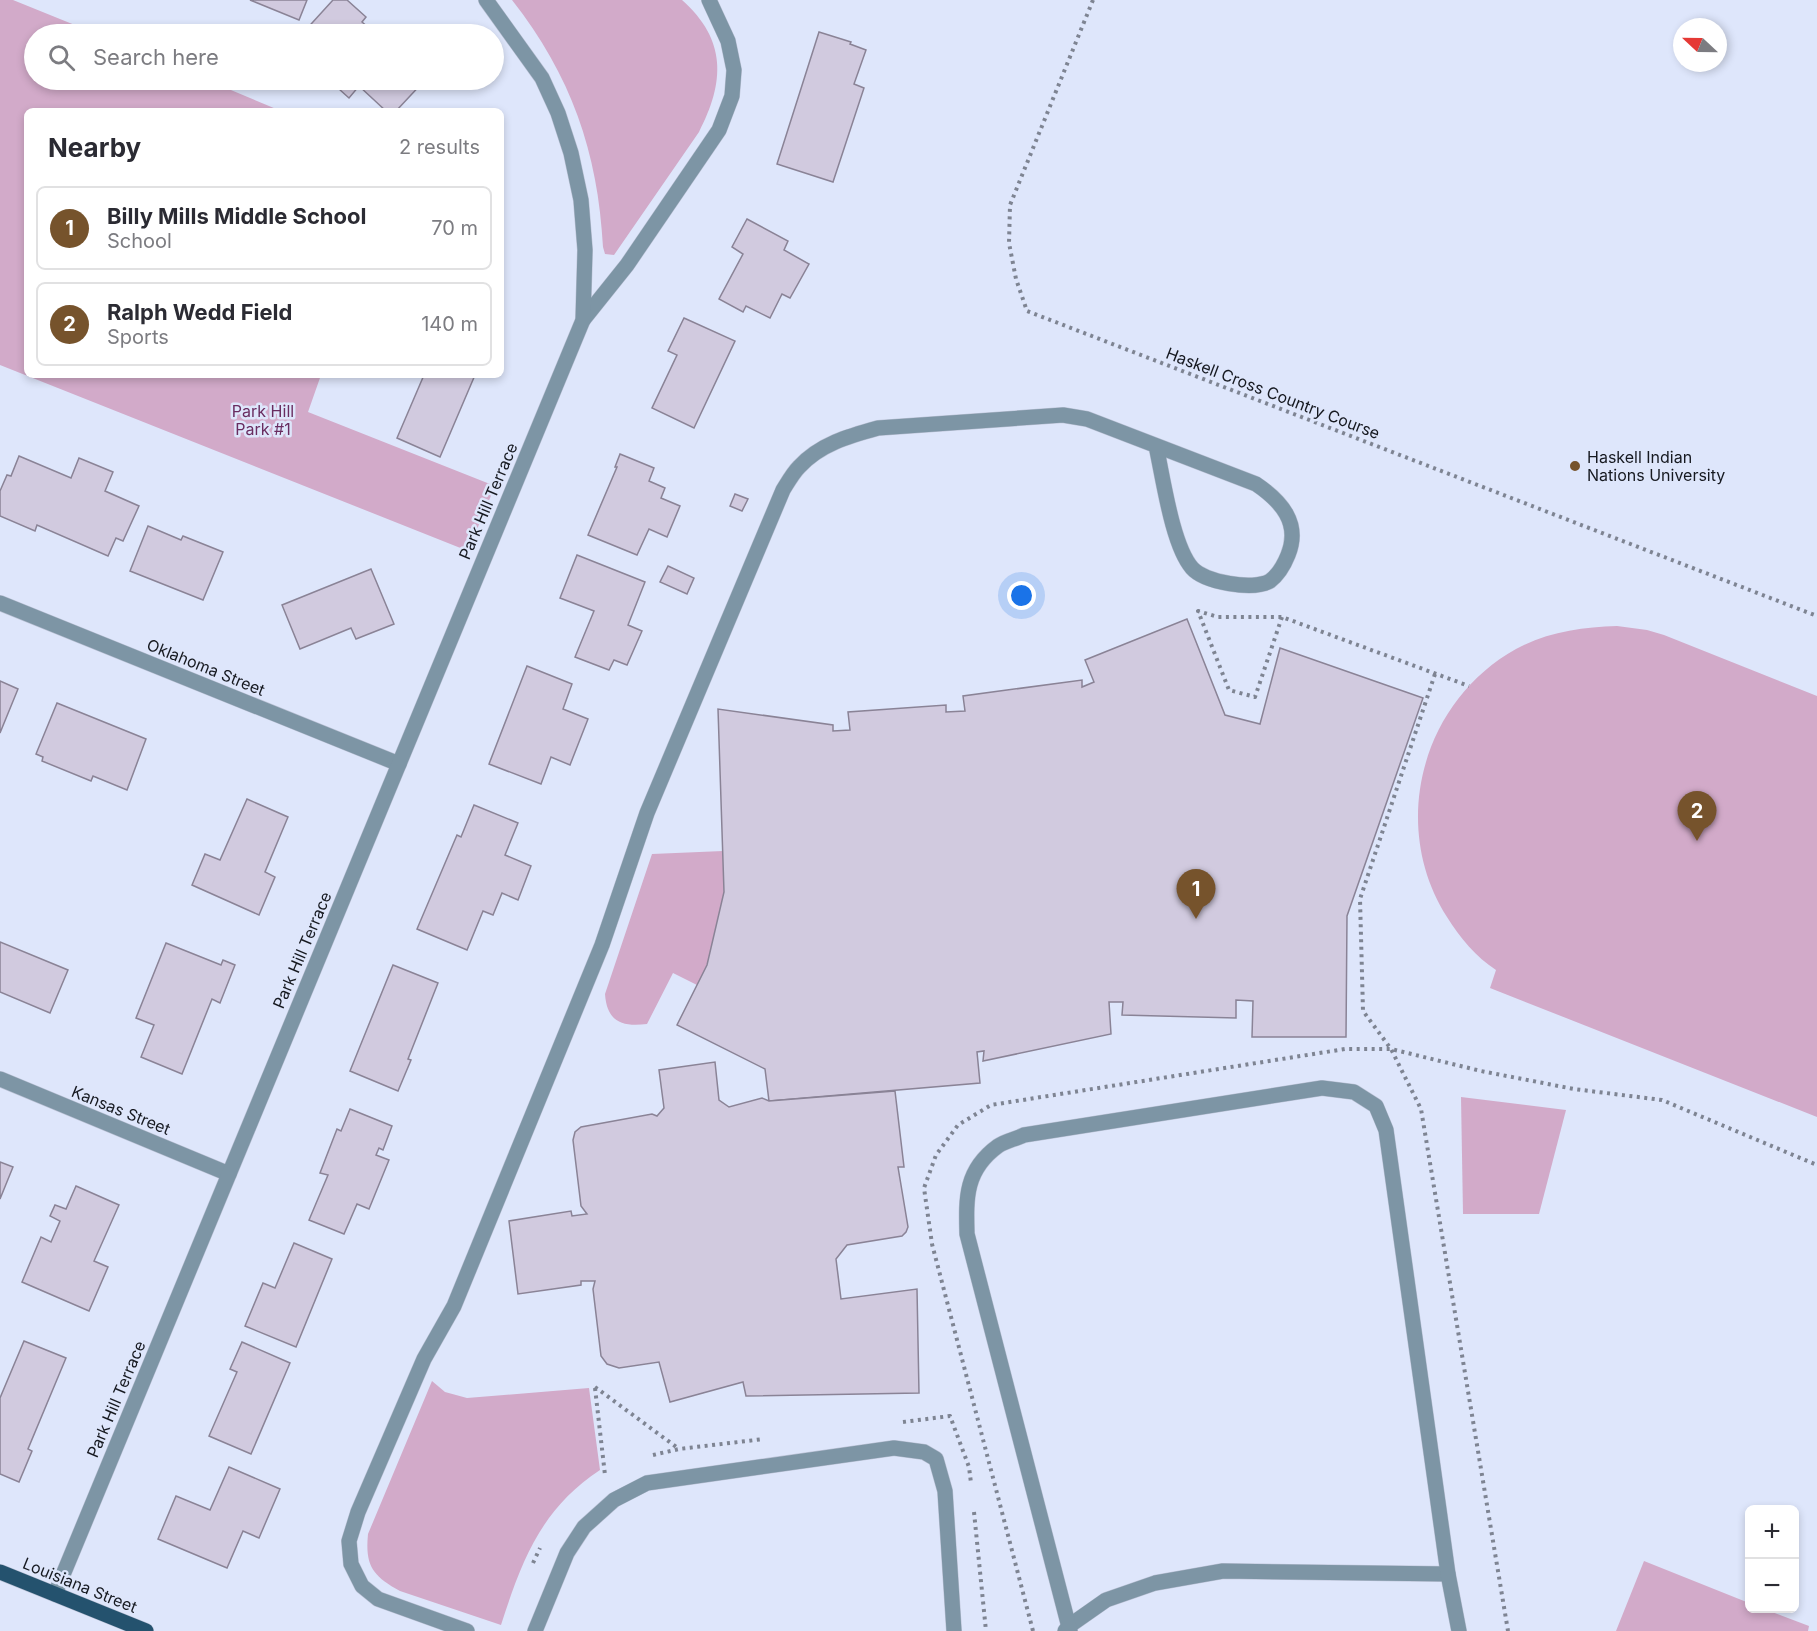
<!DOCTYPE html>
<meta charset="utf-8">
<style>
:root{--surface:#fff;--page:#f7f7f7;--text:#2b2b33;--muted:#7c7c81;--line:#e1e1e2;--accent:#76532c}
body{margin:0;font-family:Inter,sans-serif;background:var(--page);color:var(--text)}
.controls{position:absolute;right:18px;bottom:18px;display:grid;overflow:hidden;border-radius:9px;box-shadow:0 3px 9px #0003}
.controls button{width:54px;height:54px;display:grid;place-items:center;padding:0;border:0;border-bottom:2px solid var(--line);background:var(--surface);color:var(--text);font:30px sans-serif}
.compass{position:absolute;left:1673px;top:18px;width:54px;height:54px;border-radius:50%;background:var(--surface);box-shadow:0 3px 9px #0003;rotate:292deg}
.you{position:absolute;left:1022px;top:596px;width:21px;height:21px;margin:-15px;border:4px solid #fff;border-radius:50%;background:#1a73e8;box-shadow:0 0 0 9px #1a73e833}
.badge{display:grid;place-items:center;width:39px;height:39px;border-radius:50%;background:var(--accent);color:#fff;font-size:20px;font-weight:700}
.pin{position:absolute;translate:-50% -50px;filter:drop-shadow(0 2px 3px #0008)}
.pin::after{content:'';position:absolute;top:32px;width:21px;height:18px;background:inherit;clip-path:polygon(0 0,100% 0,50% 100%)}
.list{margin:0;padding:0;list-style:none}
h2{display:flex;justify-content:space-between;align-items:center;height:78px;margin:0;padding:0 24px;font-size:26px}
h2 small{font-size:20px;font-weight:400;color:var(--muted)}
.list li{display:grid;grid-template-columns:39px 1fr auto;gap:18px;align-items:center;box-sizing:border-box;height:84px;margin:0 12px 12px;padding:0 12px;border:2px solid var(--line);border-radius:9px}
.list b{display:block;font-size:22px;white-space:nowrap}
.list p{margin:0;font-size:20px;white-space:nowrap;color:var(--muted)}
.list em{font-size:20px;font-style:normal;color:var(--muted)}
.icon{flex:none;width:33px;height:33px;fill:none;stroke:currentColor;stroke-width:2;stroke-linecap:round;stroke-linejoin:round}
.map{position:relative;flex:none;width:1817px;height:1631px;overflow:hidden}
.search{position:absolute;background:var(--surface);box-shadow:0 3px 9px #0003;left:24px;top:24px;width:480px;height:66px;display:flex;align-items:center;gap:15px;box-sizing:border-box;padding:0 21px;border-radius:33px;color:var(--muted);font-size:22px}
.panel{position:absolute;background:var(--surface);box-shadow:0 3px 9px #0003;left:24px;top:108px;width:480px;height:270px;border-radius:9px}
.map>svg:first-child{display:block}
.green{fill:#d2aac9}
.building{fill:#d1cadf;stroke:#8a8396;stroke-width:1.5}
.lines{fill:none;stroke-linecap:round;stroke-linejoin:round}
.minor-casing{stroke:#bac1d4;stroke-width:16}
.major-casing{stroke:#bac1d4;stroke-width:16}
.path{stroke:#7e8492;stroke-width:4;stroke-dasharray:3 4.5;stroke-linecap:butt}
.minor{stroke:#7d95a5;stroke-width:15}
.major{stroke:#24526e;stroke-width:15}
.poi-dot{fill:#76532c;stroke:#dee6fb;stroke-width:2}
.labels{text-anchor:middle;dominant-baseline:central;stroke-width:5;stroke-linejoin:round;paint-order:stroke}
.street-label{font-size:16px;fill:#161920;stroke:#dee6fb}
.park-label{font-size:16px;fill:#692c60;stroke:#dee6fb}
.poi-label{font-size:16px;fill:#161920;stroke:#dee6fb;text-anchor:start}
</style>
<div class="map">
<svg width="1817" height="1631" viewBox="0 0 1817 1631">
<rect width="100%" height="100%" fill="#dee6fb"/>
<g class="green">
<polygon points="0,0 13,0 97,34 34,34 34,80 207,80 281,111 27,111 27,375 321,375 308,412 495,486 468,551 0,365"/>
<path d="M512,0h170c45,40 43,82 17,132l-85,123 -9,-1 -2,-7c-5,-95 -32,-172 -91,-247z"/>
<path d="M1617,626l30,4 17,5 153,61v421l-327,-129 6,-18c-20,-13 -36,-32 -49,-53 -58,-91 -26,-215 69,-268 31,-17 66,-22 101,-23z"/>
<path d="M723,851l1,41 -17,73 -10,20 -24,-12 -26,51c-25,3 -40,-2 -42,-30l47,-140z"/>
<polygon points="1461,1097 1566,1110 1539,1214 1463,1214"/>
<path d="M432,1381l13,11 22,6 122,-10 11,82c-59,39 -78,90 -99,155l-101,-34c-28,-15 -35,-26 -32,-57z"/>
<polygon points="1644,1561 1749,1603 1750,1608 1764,1609 1809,1626 1808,1631 1616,1631"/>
</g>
<g class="building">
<polygon points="250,0 307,0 299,20"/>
<polygon points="333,0 347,0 366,17 362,22 376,34 302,34"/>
<polygon points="819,32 851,42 850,44 866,50 854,84 864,88 833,182 777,164"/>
<polygon points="329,80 425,80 396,111 386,111 359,86 349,98"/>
<polygon points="747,219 788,241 784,250 809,264 790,298 782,294 770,318 746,306 743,312 719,299 743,254 732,247"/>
<polygon points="684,318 735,341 694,428 652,408 677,355 668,351"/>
<polygon points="424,375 475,375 440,457 397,438"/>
<polygon points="620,454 654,468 649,481 665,488 661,498 680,506 667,537 649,529 637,555 588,535 617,467 615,467"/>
<polygon points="19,456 71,478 79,458 113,472 105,491 139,506 123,541 116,538 108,556 37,525 35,531 0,516 0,491 7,475 11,476"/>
<polygon points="735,494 748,499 742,511 730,506"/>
<polygon points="148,526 181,540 183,536 223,552 203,600 130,571"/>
<polygon points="577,555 645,582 628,625 642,631 627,665 614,660 609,670 575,657 594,611 560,598"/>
<polygon points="668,566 694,578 687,594 660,582"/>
<polygon points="371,569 394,624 356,639 351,628 300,649 282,605"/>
<polygon points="1187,619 1225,715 1260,724 1280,648 1423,698 1347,916 1346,1037 1252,1037 1253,1001 1236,1000 1236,1018 1122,1015 1123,1002 1109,1002 1111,1034 983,1061 984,1051 977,1052 980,1083 769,1101 765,1069 677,1025 707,965 724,892 718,709 833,725 833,731 850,730 848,712 946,705 946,712 965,711 963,696 1082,680 1082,687 1094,682 1085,660"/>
<polygon points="527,666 572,684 563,709 588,719 570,765 551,757 541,784 489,764"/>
<polygon points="0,681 18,689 0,733"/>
<polygon points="57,703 146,739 127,790 93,776 91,781 42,761 43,757 36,754"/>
<polygon points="247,799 288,817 265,872 275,877 259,915 192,885 205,854 220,860"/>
<polygon points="474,805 518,823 505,855 531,866 518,900 502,893 493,915 483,911 467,950 417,929 457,835 461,837"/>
<polygon points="0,942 68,970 50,1013 0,992"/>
<polygon points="166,943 221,965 223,960 235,965 220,1003 212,999 182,1074 141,1057 154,1025 136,1018"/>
<polygon points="393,965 438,983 408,1059 411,1060 398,1091 350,1071"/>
<polygon points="715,1062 719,1100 729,1107 762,1098 769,1101 895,1091 904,1167 898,1167 908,1227 906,1232 902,1236 847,1245 836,1259 841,1299 917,1289 919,1393 746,1396 743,1382 670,1402 659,1362 619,1368 607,1364 601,1356 593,1289 595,1281 581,1281 581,1285 518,1294 509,1221 571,1211 572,1216 587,1214 581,1206 573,1140 575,1132 581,1127 652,1114 657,1116 664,1108 659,1070"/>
<polygon points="350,1109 392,1126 383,1150 379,1148 376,1155 389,1160 369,1209 357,1204 344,1234 309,1220 328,1175 320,1173 337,1129 341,1131"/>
<polygon points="0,1162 13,1167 0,1199"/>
<polygon points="76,1186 119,1205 94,1261 108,1267 89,1311 22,1282 41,1237 51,1242 60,1221 50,1216 55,1205 66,1209"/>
<polygon points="294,1243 332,1259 296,1347 245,1326 263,1283 275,1288"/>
<polygon points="24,1341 66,1358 28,1449 32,1451 19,1482 0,1474 0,1398"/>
<polygon points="242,1342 290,1363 251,1454 209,1436 237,1372 230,1369"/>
<polygon points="229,1467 280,1489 259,1538 243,1531 227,1568 158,1539 176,1496 210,1510"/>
</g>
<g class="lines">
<defs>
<g id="minor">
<polyline points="583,320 627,265 719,130 732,96 734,70 728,41 709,0"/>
<polyline points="0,603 399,764"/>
<polyline points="0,1079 229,1174"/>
<polyline points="55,1594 583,320 585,250 581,200 571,153 558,113 542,78 486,0"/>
<path d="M467,1631l-89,-32 -16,-13 -11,-22 -2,-23 9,-29 66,-153 30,-53 148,-361 45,-132 136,-323c5,-8 10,-17 16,-23 21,-23 50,-31 79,-39l185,-13 24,4 169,65c25,17 45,39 32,71 -4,10 -10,20 -18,26 -17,10 -66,1 -78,-13 -20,-23 -29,-91 -36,-122"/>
<polyline points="535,1631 567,1553 584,1527 614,1500 647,1483 894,1448 924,1452 936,1459 945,1491 954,1631"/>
<polyline points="1065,1631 1069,1626 1106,1600 1155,1583 1223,1571 1448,1574"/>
<path d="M1070,1631l-103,-397c-1,-36 -2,-64 31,-88 7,-5 18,-7 26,-11l298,-47 32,4 22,14 10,24 62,444 11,57"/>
</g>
<polyline id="major" points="0,1572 146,1631"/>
</defs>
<use href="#minor" class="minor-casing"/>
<use href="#major" class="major-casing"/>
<g class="path">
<polyline points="1093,0 1010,205 1009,243 1016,279 1027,311 1817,616"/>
<polyline points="1282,617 1255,697 1229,690 1198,611 1218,617 1282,617 1469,686"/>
<polyline points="1435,674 1360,899 1363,1011 1391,1049 1421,1109 1508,1631"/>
<polyline points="595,1387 679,1449"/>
<polyline points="595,1388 605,1475"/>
<polyline points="903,1422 950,1416 969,1467 971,1483"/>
<polyline points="653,1455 679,1449 764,1439"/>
<polyline points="974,1512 986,1631"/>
<polyline points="533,1563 540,1548"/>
<polyline points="1033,1631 932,1244 924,1188 936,1155 958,1125 991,1105 1345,1049 1391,1049 1481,1071 1574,1089 1662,1100 1817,1165"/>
</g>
<use href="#minor" class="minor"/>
<use href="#major" class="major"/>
</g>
<circle class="poi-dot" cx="1575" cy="466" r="6"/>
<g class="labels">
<g class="street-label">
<text transform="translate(1273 393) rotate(21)">Haskell Cross Country Course</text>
<text transform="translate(488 501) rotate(-67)">Park Hill Terrace</text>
<text transform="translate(206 667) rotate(22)">Oklahoma Street</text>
<text transform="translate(302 950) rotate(-67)">Park Hill Terrace</text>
<text transform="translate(121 1110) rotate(22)">Kansas Street</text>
<text transform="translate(116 1399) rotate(-67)">Park Hill Terrace</text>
<text transform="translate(80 1585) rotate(22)">Louisiana Street</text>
</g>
<g class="park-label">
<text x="263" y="411">Park Hill<tspan x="263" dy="18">Park #1</tspan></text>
</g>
<g class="poi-label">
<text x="1587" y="457">Haskell Indian<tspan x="1587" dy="18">Nations University</tspan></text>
</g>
</g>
</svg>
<div class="controls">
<button>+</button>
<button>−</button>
</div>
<svg class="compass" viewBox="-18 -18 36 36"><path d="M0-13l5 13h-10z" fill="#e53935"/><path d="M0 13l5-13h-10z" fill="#7c7c81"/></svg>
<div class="you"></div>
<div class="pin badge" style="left:1196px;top:919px">1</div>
<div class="pin badge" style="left:1697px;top:841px">2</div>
<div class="search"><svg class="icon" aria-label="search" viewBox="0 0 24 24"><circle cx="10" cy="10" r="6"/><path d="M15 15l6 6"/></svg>Search here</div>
<section class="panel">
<h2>Nearby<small>2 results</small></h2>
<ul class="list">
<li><span class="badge">1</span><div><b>Billy Mills Middle School</b><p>School</p></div><em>70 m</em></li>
<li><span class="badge">2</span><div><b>Ralph Wedd Field</b><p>Sports</p></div><em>140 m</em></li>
</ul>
</section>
</div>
